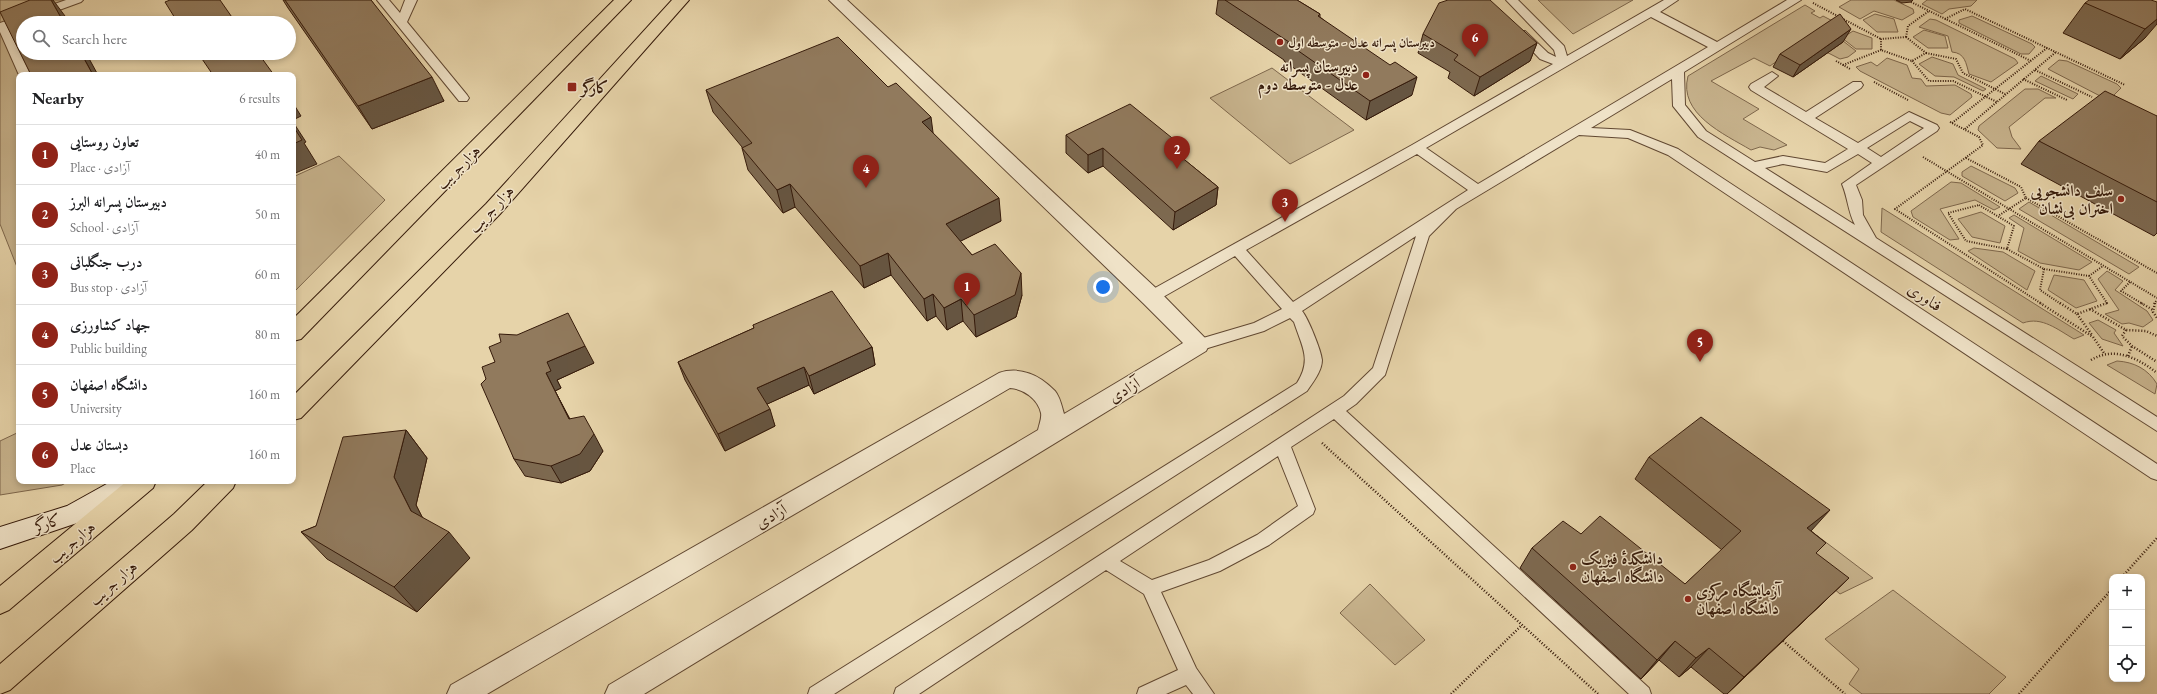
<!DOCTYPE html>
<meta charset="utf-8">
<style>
:root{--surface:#fff;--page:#f6f6f6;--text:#202124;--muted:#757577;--line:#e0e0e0;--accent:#8f2418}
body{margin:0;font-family:"EB Garamond",Amiri,serif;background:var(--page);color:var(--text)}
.controls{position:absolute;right:12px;bottom:12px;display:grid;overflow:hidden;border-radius:8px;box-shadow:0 2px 6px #0003}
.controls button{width:36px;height:36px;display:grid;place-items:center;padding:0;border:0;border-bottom:1px solid var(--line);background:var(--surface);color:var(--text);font:20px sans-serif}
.you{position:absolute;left:1103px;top:287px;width:14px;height:14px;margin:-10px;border:3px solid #fff;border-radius:50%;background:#1a73e8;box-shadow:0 0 0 6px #1a73e833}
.badge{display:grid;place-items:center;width:26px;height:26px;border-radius:50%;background:var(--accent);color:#fff;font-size:13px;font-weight:700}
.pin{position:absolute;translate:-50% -33px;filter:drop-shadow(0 1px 2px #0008)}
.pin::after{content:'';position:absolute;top:21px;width:14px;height:12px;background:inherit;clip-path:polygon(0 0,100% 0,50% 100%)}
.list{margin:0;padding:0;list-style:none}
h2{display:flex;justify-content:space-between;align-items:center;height:52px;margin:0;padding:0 16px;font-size:17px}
h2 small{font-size:13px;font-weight:400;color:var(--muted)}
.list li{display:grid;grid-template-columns:26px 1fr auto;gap:12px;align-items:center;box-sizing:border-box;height:60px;padding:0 16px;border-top:1px solid var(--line)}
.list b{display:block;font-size:15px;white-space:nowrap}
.list p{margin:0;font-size:13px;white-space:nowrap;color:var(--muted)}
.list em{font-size:13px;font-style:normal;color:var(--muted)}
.icon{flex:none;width:22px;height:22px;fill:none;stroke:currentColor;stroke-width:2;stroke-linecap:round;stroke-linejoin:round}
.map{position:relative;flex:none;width:2157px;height:694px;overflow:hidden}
.search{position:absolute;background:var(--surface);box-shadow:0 2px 6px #0003;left:16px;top:16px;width:280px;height:44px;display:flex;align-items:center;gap:10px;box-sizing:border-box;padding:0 14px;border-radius:22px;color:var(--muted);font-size:15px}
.panel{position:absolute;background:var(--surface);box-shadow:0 2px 6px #0003;left:16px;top:72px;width:280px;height:412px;border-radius:8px}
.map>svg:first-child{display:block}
.green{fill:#c8b48e;stroke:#7e674c}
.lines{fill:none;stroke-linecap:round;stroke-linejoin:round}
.lane-casing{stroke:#614832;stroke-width:2}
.street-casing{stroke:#614832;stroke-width:2}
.secondary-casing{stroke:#351a0a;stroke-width:2}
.primary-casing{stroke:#351a0a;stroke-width:2}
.path-far1{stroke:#351a0a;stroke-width:2;stroke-dasharray:1 1.5;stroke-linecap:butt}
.path{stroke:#351a0a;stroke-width:2.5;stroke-dasharray:1 2;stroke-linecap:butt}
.lane{fill:#efe2c7;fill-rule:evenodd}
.street{fill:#efe2c7;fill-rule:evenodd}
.secondary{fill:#efe2c7;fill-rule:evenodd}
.primary{fill:#e6d3a9;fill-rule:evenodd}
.wall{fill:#7d6950;stroke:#351a0a}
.shaded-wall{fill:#665541;stroke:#351a0a}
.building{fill:#917a5d;stroke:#351a0a}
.poi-dot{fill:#8f2418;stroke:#efe2c7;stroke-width:1.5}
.labels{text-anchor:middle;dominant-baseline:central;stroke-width:3;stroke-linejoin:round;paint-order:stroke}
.far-poi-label{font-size:13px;font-weight:bold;fill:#351a0a;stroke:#efe2c7;text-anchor:start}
.poi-label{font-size:16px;font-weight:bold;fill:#351a0a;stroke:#efe2c7;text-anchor:start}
.street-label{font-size:16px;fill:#351a0a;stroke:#efe2c7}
</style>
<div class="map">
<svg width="2157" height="694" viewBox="0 0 2157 694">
<rect width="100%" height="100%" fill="#e6d3a9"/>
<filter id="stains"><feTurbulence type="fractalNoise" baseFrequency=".005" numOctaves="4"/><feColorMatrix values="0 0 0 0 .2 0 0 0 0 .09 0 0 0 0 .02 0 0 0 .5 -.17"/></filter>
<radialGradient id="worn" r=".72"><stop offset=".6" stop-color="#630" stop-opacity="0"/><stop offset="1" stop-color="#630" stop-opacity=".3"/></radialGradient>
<g class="green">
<polygon points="0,0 75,0 1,25 19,75 19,272 0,224"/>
<polygon points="1538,0 1633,0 1573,34"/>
<polygon points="1851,0 1894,0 1913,9 1914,13 1902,20 1874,11 1860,19 1839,7"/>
<polygon points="1927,0 1977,0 1971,6 1949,9 1942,14 1922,4"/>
<path d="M1805,5l10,6 -4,2 9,5 3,-2 27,14 -12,7 18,14 -8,6 -8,2 -35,-18 -35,25 -16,-8 -43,23 48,28 -16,10 44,26 -13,5 -14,-3 -9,3c-27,-16 -73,-36 -63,-74z"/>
<polygon points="1875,14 1894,19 1898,32 1877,32 1863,20"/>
<polygon points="1972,16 2032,44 2035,47 2029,54 2021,54 1959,23 1959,20"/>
<path d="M1930,19l6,1 79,39 3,4 -27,19 -22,-8c-3,-11 -4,-21 -17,-22l-4,-16 -29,-9z"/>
<polygon points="1924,30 1945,36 1948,48 1928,48 1913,37"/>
<polygon points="1853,31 1872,38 1872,49 1856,49 1842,38"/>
<polygon points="1932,57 1953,64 1958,75 1986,89 1983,91 1954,77 1935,76 1919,64"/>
<polygon points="1887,58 1907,65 1912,78 1921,79 1926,86 1955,85 1971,94 1972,97 1950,115 1941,113 1860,71 1856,67 1871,62 1877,66"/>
<polygon points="2059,60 2067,61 2117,84 2121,88 2111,98 2102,97 2048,69"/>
<polygon points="1272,68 1354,130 1290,164 1210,98"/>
<polygon points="2041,76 2078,94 2073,99 2035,81"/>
<polygon points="2025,89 2038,89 2056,98 2045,98 2009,127 2012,137 2021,149 1997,148 1978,130 1979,126"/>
<polygon points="339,156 385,200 293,293 293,177"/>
<polygon points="1971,166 2015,188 2018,193 2005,201 1962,176 1962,172"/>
<polygon points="1951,182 1961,183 2000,207 1994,210 1975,200 1940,209 1959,239 1950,240 1913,217 1911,211"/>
<polygon points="2029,202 2139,267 2129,274 2019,209"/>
<path d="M1882,208l8,5 194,122 -10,4c-16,-9 -32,-23 -51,-16l-142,-91z"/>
<polygon points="1981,212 2005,226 2000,243 1972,237 1958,219"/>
<polygon points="2014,215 2092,262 2079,270 2040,263 2018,251 2024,228 2009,218"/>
<polygon points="1974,248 2003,252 2035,271 2027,290 1968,251"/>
<polygon points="2107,271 2123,281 2115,290 2147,311 2153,320 2143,327 2129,323 2122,324 2105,314 2119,310 2098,279"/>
<polygon points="2054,275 2084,280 2097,301 2076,308 2048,290"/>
<polygon points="2098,320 2116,330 2114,333 2123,346 2102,339 2089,323"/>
<path d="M2117,361c17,1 31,8 40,23l-2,10 -48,-29z"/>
<polygon points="19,432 19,481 69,481 62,485 0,495 0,441"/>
<polygon points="1811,531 1873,578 1840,594 1788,549"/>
<polygon points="1370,584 1425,640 1395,665 1340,613"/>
<polygon points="1893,590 2006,677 1989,694 1862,694 1849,684 1859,669 1825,639"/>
</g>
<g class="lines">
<defs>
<g id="lane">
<polygon points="66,0 83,0 81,2 10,28 31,75 19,75 0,32 0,23"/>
<polygon points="377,0 389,0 400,13 405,0 417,0 407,22 467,95 469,98 467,101 459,101"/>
<path d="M1506,0h12l46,46 3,10 97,-56h14l-18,12 57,30 70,-42h14l-117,72 1,33 21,26 49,31 28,-6 42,7 23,-14 -97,-59 -2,-3 2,-3 21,-12 6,4 -14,11 42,25 47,-30h8l2,3 -2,3 -46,30 43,25 51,-31 28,13 2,3 -2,3 -81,54 6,15 1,15 13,23 281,179v14l-459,-294 -25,-31 -1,-27 -81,49 39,2 48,19 479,315v16l-6,-2 -483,-323 -40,-17 -49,-3 -123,74 -27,27 -44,139 -29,29 -10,7 303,277 2,6h-22l-295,-275 -43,28 24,62 -2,5 -44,31 -49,26 -59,21 35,76 18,26h-21l-7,-9 -20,9h-29l2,-6 39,-18 -34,-76 -38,-24 -187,124h-25l2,-6 448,-292 29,-28 43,-132 -114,75c6,7 19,39 20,49 0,11 -9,22 -15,31l-473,303h-26l2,-6 487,-305c15,-24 5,-36 -3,-61l-4,-4 -26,13 -66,20 -5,-2 -2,-4 2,-4 61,-18 28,-14 -47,-53 -79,45 -5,1 -5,-1 -2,-4 2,-4 266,-148 141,-81 -13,-5 -23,-24 -2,-2 2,-2h8l23,22 8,4 -2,-7zM1651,17l57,30 -230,137 -52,-36zM1910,121l14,7 -43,29 -14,-9zM1417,154l51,36 -175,112 -47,-52zM1858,154l14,9 -30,21c6,14 6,28 13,41l-90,-57 18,-4 44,8zM1278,456l20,50 -41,29 -48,25 -57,20 -32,-19z"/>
</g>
<path id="street" d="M829,0h18l312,291 47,48 3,6 -3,6 -562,343h-39l4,-9 429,-255c1,-5 4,-12 3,-17 -3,-14 -17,-24 -31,-25l-523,306h-40l4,-9 548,-312c21,-7 41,2 56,18 5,6 7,16 9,23l119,-71 -40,-40z"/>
<polygon id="secondary" points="112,481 146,481 143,488 83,521 0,549 0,527 67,506"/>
<g id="primary">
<polygon points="614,0 631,0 301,339 293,341 293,319"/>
<polygon points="672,0 689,0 500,214 301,418 293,420 293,396 486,204"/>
<polygon points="127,481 156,481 153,488 9,610 0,614 0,586"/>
<polygon points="208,481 236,481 233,488 192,530 10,690 0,694 0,664 174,514"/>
</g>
</defs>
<use href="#lane" class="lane-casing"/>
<use href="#street" class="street-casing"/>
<use href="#secondary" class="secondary-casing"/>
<use href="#primary" class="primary-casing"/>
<g class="path-far1">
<polyline points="1911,2 2031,61"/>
<polyline points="1813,3 1881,39"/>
<polyline points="1945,19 1965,9 2125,85"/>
<polygon points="1906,37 1926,53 1912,61 1881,50 1881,39"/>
<polyline points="1906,37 1908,26 1929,11"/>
<polyline points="1926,53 1956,59 1963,73 2005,94"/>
<polyline points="1836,61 1850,69"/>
<polyline points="1912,61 1929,81 1953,81 1997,102"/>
<polyline points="1843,65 1881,50"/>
<polyline points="2035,70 2092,97"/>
<polyline points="2023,79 2067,100"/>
<polyline points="1874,82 1908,100"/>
<polyline points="1950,122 1979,137 1983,145 1895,209 2042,304"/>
<polyline points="1952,123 2047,48"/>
<polyline points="1965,129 2056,52"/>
<polyline points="1923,157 2157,298"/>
<polyline points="1966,158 2021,187 2026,198 1998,216"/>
<polyline points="2026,198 2157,273"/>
<polygon points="1979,205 2014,226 2007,249 1966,241 1948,213"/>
<polyline points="2007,249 2044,269"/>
<polyline points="2044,269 2089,276 2107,303 2105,304"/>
<polyline points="2044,269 2040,290 2061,304"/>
<polyline points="2089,276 2103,266"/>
<polyline points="2130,282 2121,291 2143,304"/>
<polyline points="2154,304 2157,300"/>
</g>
<g class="path">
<polyline points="2040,303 2093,337 2104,353"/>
<polyline points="2060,303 2077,314 2107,303"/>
<polyline points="2141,303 2153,310"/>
<polyline points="2155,303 2153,312 2157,318"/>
<polyline points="2090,309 2126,330 2146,331 2157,336"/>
<polyline points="2077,314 2092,335"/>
<polyline points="2126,330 2122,336 2132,346 2157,362"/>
<polyline points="2128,356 2132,346"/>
<path d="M2091,360c23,-14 47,-2 66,13"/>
<polyline points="1322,443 1598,694"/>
<polyline points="2122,577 2157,538"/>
<polyline points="1783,641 1845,694"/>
<polyline points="1451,694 1522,625"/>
<polyline points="2019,694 2112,589"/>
</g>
<use href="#lane" class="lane"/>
<use href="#street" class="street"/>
<use href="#secondary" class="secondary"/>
<use href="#primary" class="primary"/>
</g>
<g class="wall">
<polygon points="283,0 371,0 444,101 372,129 288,8"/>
<polygon points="1218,0 1297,0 1320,14 1320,17 1412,95 1366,120 1284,61 1284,60 1216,14"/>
<polygon points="1896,0 1913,0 1911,2 1902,3"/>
<polygon points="2151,0 2145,38 2120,59 2063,33 2085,3"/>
<polygon points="1423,34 1537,43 1530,61 1474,96 1448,78 1450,72 1418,53"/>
<polygon points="1843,42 1793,77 1773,67 1780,54"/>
<polygon points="706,90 933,133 1001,221 960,241 972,255 1022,295 1016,317 976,337 963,321 947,330 936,316 927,321 891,275 864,288 795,207 783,213 748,170 742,148 742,147 713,112"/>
<polygon points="2157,116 2157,233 2154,236 2021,164 2039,141"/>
<polygon points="1066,135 1182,146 1181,157 1218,187 1216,205 1173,230 1103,166 1088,173 1066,153"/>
<polygon points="753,325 872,347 875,365 814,394 809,385 767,404 775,426 725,451 685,380 678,362 754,328"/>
<polygon points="495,362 594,363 557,380 561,388 555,391 570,419 603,451 590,471 561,483 525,476 514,459 486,379"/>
<polygon points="406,430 427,458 416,505 422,517 470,558 417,612 327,559 301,532 316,526"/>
<polygon points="1649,457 1811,531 1826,543 1816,553 1829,597 1727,694 1724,694 1691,667 1679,677 1659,660 1641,679 1520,568 1532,548 1581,534 1685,584 1722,550 1635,479"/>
</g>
<g class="shaded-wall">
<polygon points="51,0 53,0 65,16 69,23 64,23"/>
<polygon points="2157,19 2157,24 2145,38 2120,59 2145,29"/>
<polygon points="1851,29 1843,42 1793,77 1800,65"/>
<polygon points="1537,43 1530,61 1474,96 1480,77"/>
<polygon points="81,53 86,53 98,75 93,75"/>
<polygon points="432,77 444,101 372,129 358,106"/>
<polygon points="1417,77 1412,95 1366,120 1370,101"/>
<polygon points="293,103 301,116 293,120"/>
<polygon points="931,117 934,140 922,122"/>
<polygon points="293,122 306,142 304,143 317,164 293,174"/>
<polygon points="1182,146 1181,165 1175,152"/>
<polygon points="1103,148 1103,166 1088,173 1088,155"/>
<polygon points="790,184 795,207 783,213 777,190"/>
<polygon points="1218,187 1216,205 1173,230 1175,212"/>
<polygon points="999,198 1001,221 949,247 946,224"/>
<polygon points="888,253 891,275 864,288 860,266"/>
<polygon points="1021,273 1022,295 1016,317 976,337 974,315"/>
<polygon points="933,294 936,316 927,321 924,299"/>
<polygon points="961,299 963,321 947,330 944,308"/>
<polygon points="585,346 594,363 557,380 561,388 555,391 578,436 569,419 546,373 547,362"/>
<polygon points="872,347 875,365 814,394 809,376"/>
<polygon points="804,367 809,385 763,406 757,388"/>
<polygon points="770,409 775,426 725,451 718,434"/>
<polygon points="406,430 427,458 416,505 433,538 411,511 394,477"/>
<polygon points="594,434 603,451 590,471 561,483 551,466"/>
<polygon points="1830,510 1811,531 1788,549 1807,528"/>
<polygon points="449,532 470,558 417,612 394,587"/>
<polygon points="1849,578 1829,597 1727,694 1744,677"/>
<polygon points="1675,641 1659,660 1641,679 1657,660"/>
<polygon points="1709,648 1691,667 1679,677 1696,658"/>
</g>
<g class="building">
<polygon points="30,0 51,0 64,23 23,23 23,53 81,53 93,75 31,75 0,12"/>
<polygon points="170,0 220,0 236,23 178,23 165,2"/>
<polygon points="285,0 371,0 432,77 358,106"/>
<polygon points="1225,0 1297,0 1320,14 1318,16 1390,65 1395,62 1417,77 1370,101 1287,43 1289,42"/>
<polygon points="1448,0 1490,0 1537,43 1480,77 1454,60 1458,55 1423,34 1439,3"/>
<polygon points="2089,0 2151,0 2157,2 2157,19 2145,29 2085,3"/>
<polygon points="1840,14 1851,29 1800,65 1780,54"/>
<polygon points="838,37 888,87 896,83 931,117 922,122 999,198 946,224 972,255 995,244 1021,273 1015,295 974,315 961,299 944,308 933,294 924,299 888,253 860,266 790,184 777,190 742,148 752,143 706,90"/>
<polygon points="198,53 258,53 274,75 213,75"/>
<polygon points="2105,91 2157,116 2157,202 2039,141"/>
<polygon points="1130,104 1182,146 1175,152 1218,187 1175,212 1103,148 1088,155 1066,135"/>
<polygon points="293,126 302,140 293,144"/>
<polygon points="832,291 872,347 809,376 804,367 757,388 770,409 718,434 678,362 754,328 753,325"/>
<polygon points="568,313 585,346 547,362 551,371 546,373 569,419 584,416 594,434 580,454 551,466 514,459 481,384 486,379 482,367 495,362 489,347 501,342 499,334 517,335"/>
<polygon points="1701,417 1830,510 1807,528 1826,543 1816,553 1849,578 1744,677 1709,648 1696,658 1675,641 1657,660 1532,548 1563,521 1581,534 1600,516 1685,584 1741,531 1649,457"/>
<polygon points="406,430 394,477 411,511 449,532 394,587 301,532 316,526 343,437"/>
</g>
<g class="poi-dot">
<circle cx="1280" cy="42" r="4"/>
<circle cx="1366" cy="75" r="4"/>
<rect x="567" y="82" width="10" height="10" rx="2"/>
<circle cx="2121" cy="199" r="4"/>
<circle cx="1573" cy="567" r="4"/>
<circle cx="1688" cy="599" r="4"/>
</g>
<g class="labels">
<g class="far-poi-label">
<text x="1288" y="42">دبیرستان پسرانه عدل - متوسطه اول</text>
</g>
<g class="poi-label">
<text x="1358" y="66" text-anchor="end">دبیرستان پسرانه<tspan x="1358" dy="18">عدل - متوسطه دوم</tspan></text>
<text x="581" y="87">کارگر</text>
<text x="2113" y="190" text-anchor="end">سلف دانشجویی<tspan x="2113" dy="18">اختران بی‌نشان</tspan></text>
<text x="1581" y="558">دانشکدهٔ فیزیک<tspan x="1581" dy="18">دانشگاه اصفهان</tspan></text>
<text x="1696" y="590">آزمایشگاه مرکزی<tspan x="1696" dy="18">دانشگاه اصفهان</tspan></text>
</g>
<g class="street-label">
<text transform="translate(458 167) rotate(-45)">هزارجریب</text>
<text transform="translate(491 209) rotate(-47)">هزار جریب</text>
<text transform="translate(1925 297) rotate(34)">فناوری</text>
<text transform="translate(1124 390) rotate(-31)">آزادی</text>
<text transform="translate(771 516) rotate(-30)">آزادی</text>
<text transform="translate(47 523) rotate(-18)">کارگر</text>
<text transform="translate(72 542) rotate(-40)">هزارجریب</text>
<text transform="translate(113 583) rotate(-41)">هزار جریب</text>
</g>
</g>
<rect width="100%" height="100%" filter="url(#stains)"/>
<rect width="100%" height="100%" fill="url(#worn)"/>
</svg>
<div class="controls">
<button>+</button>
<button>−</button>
<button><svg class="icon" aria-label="locate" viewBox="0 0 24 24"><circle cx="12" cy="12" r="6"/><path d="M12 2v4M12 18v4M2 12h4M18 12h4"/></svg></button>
</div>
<div class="you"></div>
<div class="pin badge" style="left:967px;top:306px">1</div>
<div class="pin badge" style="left:1177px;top:169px">2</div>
<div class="pin badge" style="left:1285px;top:222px">3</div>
<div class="pin badge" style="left:866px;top:188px">4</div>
<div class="pin badge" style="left:1700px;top:362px">5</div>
<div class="pin badge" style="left:1475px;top:57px">6</div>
<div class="search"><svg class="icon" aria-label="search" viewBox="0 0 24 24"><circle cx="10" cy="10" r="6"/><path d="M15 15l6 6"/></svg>Search here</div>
<section class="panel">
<h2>Nearby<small>6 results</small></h2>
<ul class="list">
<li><span class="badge">1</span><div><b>تعاون روستایی</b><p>Place · آزادی</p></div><em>40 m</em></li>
<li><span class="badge">2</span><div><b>دبیرستان پسرانه البرز</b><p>School · آزادی</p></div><em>50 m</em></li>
<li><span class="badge">3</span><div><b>درب جنگلبانی</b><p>Bus stop · آزادی</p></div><em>60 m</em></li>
<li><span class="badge">4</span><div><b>جهاد کشاورزی</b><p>Public building</p></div><em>80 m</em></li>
<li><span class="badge">5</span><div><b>دانشگاه اصفهان</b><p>University</p></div><em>160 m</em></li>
<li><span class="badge">6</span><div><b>دبستان عدل</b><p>Place</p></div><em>160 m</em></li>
</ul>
</section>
</div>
